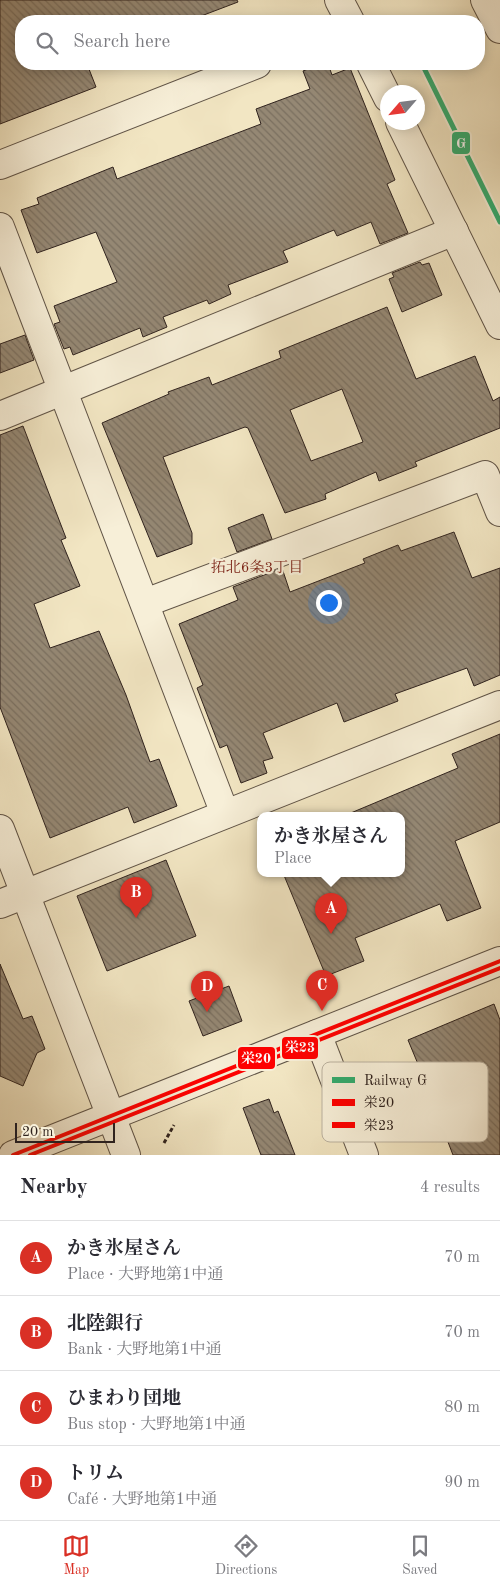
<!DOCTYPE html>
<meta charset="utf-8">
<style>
:root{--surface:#fff;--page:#f2f2f3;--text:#2b2b33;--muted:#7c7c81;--line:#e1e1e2;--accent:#d93025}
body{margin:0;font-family:"Old Standard TT","Noto Serif JP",serif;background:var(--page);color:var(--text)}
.compass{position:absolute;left:380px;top:85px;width:45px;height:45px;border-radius:50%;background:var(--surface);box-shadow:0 2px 12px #0003;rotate:242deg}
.scale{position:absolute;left:15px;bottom:12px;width:100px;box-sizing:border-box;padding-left:5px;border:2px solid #30231e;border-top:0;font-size:14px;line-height:18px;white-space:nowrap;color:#30231e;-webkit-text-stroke:4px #f7efd8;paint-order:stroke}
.you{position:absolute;left:328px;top:602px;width:18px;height:18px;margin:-12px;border:4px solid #fff;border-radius:50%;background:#1a73e8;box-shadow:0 0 0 8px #1a73e833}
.badge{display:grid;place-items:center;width:32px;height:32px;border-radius:50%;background:var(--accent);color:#fff;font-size:16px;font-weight:700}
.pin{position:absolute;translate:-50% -41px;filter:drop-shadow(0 1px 2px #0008)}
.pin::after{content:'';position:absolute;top:26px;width:18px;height:15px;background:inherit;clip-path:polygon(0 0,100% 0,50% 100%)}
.popup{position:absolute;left:257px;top:812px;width:148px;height:65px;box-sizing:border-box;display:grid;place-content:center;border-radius:10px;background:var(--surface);filter:drop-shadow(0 1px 4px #0005);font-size:16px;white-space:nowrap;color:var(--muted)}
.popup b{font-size:19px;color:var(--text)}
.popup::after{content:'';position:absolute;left:50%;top:100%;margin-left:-10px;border:10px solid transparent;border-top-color:var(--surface)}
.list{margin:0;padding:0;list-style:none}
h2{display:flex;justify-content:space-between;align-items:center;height:65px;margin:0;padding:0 20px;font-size:21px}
h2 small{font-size:16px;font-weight:400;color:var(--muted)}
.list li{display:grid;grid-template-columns:32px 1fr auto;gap:15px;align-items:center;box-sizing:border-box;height:75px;padding:0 20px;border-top:1px solid var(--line)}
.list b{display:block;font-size:19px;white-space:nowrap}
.list p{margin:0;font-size:16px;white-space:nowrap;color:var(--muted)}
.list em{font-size:16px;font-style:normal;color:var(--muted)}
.icon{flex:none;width:28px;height:28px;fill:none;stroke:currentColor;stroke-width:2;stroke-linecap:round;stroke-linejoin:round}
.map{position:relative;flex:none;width:500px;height:1155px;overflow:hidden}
.search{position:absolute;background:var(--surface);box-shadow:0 2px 12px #0003;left:15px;right:15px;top:15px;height:55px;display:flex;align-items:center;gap:12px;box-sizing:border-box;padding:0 18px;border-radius:20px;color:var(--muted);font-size:19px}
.sheet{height:365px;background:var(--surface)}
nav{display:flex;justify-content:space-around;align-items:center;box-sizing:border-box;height:70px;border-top:1px solid var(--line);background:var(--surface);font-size:14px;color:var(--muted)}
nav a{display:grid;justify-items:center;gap:2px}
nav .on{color:var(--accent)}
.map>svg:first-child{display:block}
.building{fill:url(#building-back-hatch);stroke:#30231e;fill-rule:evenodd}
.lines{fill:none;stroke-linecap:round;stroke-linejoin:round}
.minor-casing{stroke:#605447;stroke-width:30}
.tertiary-casing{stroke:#605447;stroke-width:30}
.path{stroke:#30231e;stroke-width:3;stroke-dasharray:4 2.5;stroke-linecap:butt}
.minor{stroke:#f7efd8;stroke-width:28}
.tertiary{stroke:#f7efd8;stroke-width:28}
.bus-1-casing{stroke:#f7efd8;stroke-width:8}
.bus-2-casing{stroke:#f7efd8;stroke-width:8}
.bus-1{stroke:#f00;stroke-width:4}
.bus-2{stroke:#f00;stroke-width:4}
.rail-1-casing{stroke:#f7efd8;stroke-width:9}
.rail-1{stroke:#32ac6e;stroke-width:5}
.labels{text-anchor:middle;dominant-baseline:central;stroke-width:4.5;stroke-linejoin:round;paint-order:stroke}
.neighbourhood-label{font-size:15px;fill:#7a1f14;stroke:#f7efd8}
.key{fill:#f7efd8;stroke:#bbb2a0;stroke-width:1}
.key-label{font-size:14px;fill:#30231e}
.line-badge{stroke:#f7efd8;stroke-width:2}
.badge-label{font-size:14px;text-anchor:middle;font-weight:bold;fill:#fff}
</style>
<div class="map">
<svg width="500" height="1155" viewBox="0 0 500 1155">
<defs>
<pattern id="building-back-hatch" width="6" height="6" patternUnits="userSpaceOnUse" patternTransform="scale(1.25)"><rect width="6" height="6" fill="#958874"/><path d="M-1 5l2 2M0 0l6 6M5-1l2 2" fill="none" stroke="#7a6f5f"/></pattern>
</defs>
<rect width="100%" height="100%" fill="#f2e6c3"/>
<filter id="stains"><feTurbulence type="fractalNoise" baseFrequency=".004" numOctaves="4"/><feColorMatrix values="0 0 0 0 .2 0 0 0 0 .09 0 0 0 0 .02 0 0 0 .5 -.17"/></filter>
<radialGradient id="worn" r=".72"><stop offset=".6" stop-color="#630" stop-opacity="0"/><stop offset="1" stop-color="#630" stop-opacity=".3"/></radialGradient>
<g class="building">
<polygon points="0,0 237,0 238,2 188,21 21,21 21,64 87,64 96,87 0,124"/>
<polygon points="321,64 328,64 332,75 350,68 395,180 387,184 408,233 380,244 371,222 337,236 334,230 283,251 288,262 228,285 231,294 209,304 207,300 163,317 167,327 143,337 140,328 73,355 70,347 64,349 54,324 60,322 54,306 117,282 96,232 37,253 21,210 39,204 37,198 113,167 117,179 261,124 256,109 310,89 303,71"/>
<polygon points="420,262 422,265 429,263 442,295 402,312 389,279 394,277 392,273"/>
<path d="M387,307l29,72 59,-23 18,45 7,-4v31l-85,34 2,4 -38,15 -3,-9 -51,22 1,5 -41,14 -37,-85 -3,-1 -82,30 29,76v11l-35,13 -55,-134 67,-29 -1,-2 41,-15 3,8 69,-27 -2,-7zM342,389l21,53 -52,19 -21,-51z"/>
<polygon points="25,335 34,360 0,373 0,344"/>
<polygon points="23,426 66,538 61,540 80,586 34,604 50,648 99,631 126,695 150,762 159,759 177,806 134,823 128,807 50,838 0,707 0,435"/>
<polygon points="263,514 272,539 237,552 228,528"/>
<polygon points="454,532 472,578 500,568 500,675 474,686 467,668 395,694 398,701 344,722 337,703 263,733 273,758 263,761 267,773 241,783 227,745 220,748 197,688 203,685 179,624 238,600 233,587 282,568 290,592 365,563 363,559 398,545 401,551"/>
<polygon points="500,734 500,822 455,841 481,908 447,921 440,904 355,938 364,961 326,976 283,873 401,873 401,815 346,815 458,768 452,754"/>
<polygon points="166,860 196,936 107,971 77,896"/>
<polygon points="0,964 23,1019 32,1016 45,1049 37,1053 23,1086 0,1076"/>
<polygon points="229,986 242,1021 203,1036 189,1001"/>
<polygon points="494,1004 500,1020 500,1155 453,1155 443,1129 445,1129 408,1040"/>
<polygon points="269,1099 274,1113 278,1111 295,1155 261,1155 243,1108"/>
</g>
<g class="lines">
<defs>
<g id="minor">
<polyline points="339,0 350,21"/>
<polyline points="485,0 500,29"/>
<polyline points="371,64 388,98"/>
<polyline points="400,122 500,325"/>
<polyline points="0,165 257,64"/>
<polyline points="0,227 225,814"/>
<polyline points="0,416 454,231"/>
<polyline points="145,603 485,475 500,512"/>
<polyline points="0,904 500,705"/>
<polyline points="317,1034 364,1155"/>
</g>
<g id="tertiary">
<polyline points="0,829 126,1155"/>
<polyline points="13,1155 500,961"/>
</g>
</defs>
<use href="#minor" class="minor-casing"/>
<use href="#tertiary" class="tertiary-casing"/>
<polyline class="path" points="164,1143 174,1125"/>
<use href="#minor" class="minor"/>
<use href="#tertiary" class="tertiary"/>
<defs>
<polyline id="bus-1" points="13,1155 500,961"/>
<polyline id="bus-2" points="30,1155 500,968"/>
</defs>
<use href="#bus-1" class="bus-1-casing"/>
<use href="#bus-2" class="bus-2-casing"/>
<use href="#bus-1" class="bus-1"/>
<use href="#bus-2" class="bus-2"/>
<defs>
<polyline id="rail-1" points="422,64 500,222"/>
</defs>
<use href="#rail-1" class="rail-1-casing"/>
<use href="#rail-1" class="rail-1"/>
</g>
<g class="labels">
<g class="neighbourhood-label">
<text x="257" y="568">拓北6条3丁目</text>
</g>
</g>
<rect x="322" y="1062" width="166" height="80" rx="8" class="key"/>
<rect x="332" y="1077" width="23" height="6" fill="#32ac6e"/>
<rect x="332" y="1099" width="23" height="7" fill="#f00"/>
<rect x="332" y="1122" width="23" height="6" fill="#f00"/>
<g class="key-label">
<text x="364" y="1085">Railway G</text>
<text x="364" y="1107">栄20</text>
<text x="364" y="1130">栄23</text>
</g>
<g class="line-badge">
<rect x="451" y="131" width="20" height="24" rx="5" fill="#32ac6e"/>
<rect x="281" y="1036" width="38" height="24" rx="5" fill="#f00"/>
<rect x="237" y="1046" width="39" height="24" rx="5" fill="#f00"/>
</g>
<g class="badge-label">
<text x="461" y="148">G</text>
<text x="300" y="1052">栄23</text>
<text x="256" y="1063">栄20</text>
</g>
<rect width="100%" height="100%" filter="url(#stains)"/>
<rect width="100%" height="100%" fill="url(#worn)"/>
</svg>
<svg class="compass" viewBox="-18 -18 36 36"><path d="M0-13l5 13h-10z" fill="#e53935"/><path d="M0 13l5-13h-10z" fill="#7c7c81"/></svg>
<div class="scale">20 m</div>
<div class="you"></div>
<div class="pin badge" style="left:331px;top:934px">A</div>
<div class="popup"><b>かき氷屋さん</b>Place</div>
<div class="pin badge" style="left:136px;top:918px">B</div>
<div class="pin badge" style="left:322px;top:1011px">C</div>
<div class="pin badge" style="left:207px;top:1012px">D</div>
<div class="search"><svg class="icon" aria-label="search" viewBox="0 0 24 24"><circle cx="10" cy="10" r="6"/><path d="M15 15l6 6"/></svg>Search here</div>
</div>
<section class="sheet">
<h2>Nearby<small>4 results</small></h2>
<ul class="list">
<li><span class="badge">A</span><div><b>かき氷屋さん</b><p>Place · 大野地第1中通</p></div><em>70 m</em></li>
<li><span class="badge">B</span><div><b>北陸銀行</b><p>Bank · 大野地第1中通</p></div><em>70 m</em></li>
<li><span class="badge">C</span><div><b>ひまわり団地</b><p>Bus stop · 大野地第1中通</p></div><em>80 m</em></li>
<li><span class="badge">D</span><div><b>トリム</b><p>Café · 大野地第1中通</p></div><em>90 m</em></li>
</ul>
</section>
<nav>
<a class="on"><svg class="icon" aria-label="map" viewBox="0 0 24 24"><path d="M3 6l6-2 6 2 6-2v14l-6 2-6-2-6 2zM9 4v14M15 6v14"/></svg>Map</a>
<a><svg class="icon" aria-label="directions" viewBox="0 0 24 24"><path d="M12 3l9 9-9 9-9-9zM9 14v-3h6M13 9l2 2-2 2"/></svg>Directions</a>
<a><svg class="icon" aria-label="saved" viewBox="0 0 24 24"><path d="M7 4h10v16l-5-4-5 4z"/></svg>Saved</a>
</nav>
